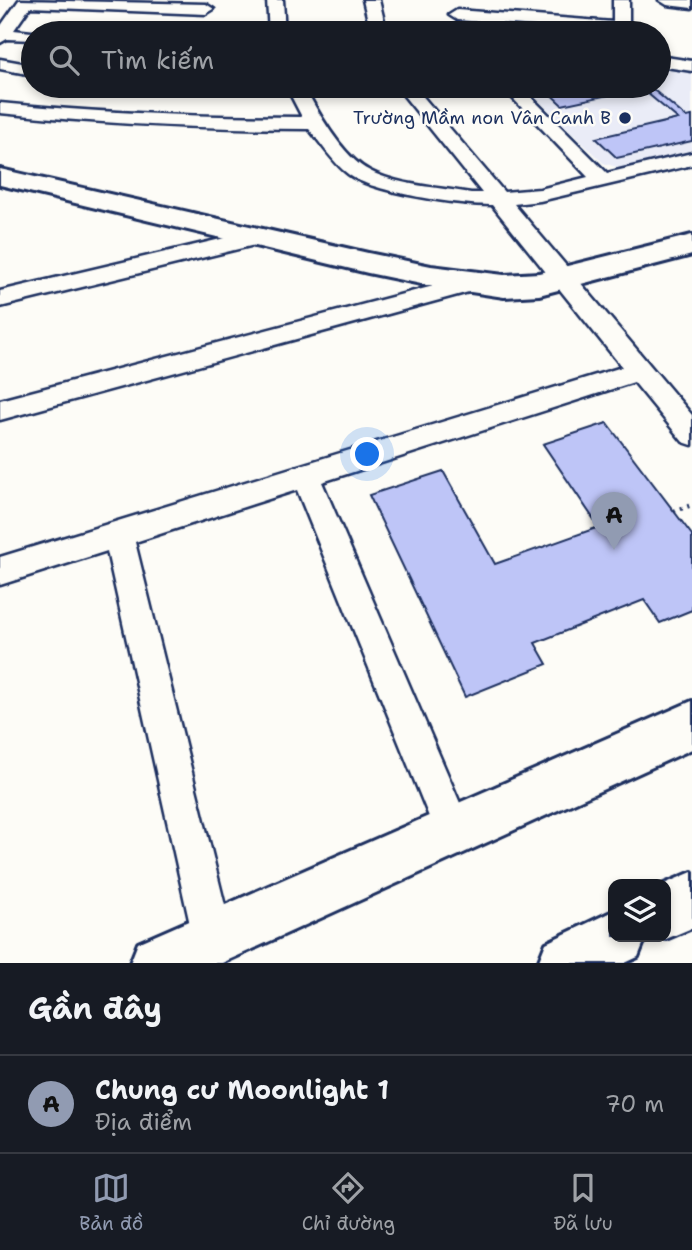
<!DOCTYPE html>
<html lang="vi">
<meta charset="utf-8">
<style>
:root{--surface:#171b24;--page:#20242c;--text:#f1f3f6;--muted:#9ea1a6;--line:#363941;--accent:#919bb2}
body{margin:0;font-family:"Shantell Sans",sans-serif;background:var(--page);color:var(--text)}
.controls{position:absolute;right:21px;bottom:21px;display:grid;overflow:hidden;border-radius:14px;box-shadow:0 4px 10px #0003}
.controls button{width:63px;height:63px;display:grid;place-items:center;padding:0;border:0;border-bottom:2px solid var(--line);background:var(--surface);color:var(--text);font:35px sans-serif}
.you{position:absolute;left:368px;top:455px;width:24px;height:24px;margin:-18px;border:5px solid #fff;border-radius:50%;background:#1a73e8;box-shadow:0 0 0 10px #1a73e833}
.badge{display:grid;place-items:center;width:46px;height:46px;border-radius:50%;background:var(--accent);color:#111;font-size:23px;font-weight:700}
.pin{position:absolute;translate:-50% -58px;filter:drop-shadow(0 2px 4px #0008)}
.pin::after{content:'';position:absolute;top:37px;width:24px;height:21px;background:inherit;clip-path:polygon(0 0,100% 0,50% 100%)}
.list{margin:0;padding:0;list-style:none}
h2{display:flex;justify-content:space-between;align-items:center;height:91px;margin:0;padding:0 28px;font-size:30px}
h2 small{font-size:23px;font-weight:400;color:var(--muted)}
.list li{display:grid;grid-template-columns:46px 1fr auto;gap:21px;align-items:center;box-sizing:border-box;height:98px;padding:0 28px;border-top:2px solid var(--line)}
.list b{display:block;font-size:26px;white-space:nowrap}
.list p{margin:0;font-size:23px;white-space:nowrap;color:var(--muted)}
.list em{font-size:23px;font-style:normal;color:var(--muted)}
.icon{flex:none;width:38px;height:38px;fill:none;stroke:currentColor;stroke-width:2;stroke-linecap:round;stroke-linejoin:round}
.map{position:relative;flex:none;width:692px;height:963px;overflow:hidden}
.search{position:absolute;background:var(--surface);box-shadow:0 4px 10px #0003;left:21px;right:21px;top:21px;height:77px;display:flex;align-items:center;gap:18px;box-sizing:border-box;padding:0 24px;border-radius:38px;color:var(--muted);font-size:26px}
.sheet{height:189px;background:var(--surface)}
nav{display:flex;justify-content:space-around;align-items:center;box-sizing:border-box;height:98px;border-top:2px solid var(--line);background:var(--surface);font-size:19px;color:var(--muted)}
nav a{display:grid;justify-items:center;gap:4px}
nav .on{color:var(--accent)}
.map>svg:first-child{display:block}
.built{fill:#eaecf7}
.building{fill:#bec5f7;stroke:#1b2f5e;stroke-width:2}
.lines{fill:none;stroke-linecap:round;stroke-linejoin:round}
.street-casing{stroke:#1b2f5e;stroke-width:5}
.secondary-casing{stroke:#1b2f5e;stroke-width:6}
.path{stroke:#1b2f5e;stroke-width:4.5;stroke-dasharray:2 5;stroke-linecap:butt}
.street{fill:#fdfcf7;fill-rule:evenodd}
.secondary{fill:#fdfcf7;fill-rule:evenodd}
.poi-dot{fill:#1b2f5e;stroke:#fdfcf7;stroke-width:2.5}
.labels{text-anchor:middle;dominant-baseline:central;stroke-width:5;stroke-linejoin:round;paint-order:stroke}
.far-poi-label{font-size:18px;fill:#1b2f5e;stroke:#fdfcf7;text-anchor:end}
</style>
<div class="map">
<svg width="692" height="963" viewBox="0 0 692 963">
<rect width="100%" height="100%" fill="#fdfcf7"/>
<filter id="ink" filterUnits="userSpaceOnUse"><feTurbulence type="fractalNoise" baseFrequency=".0143" numOctaves="2"/><feDisplacementMap in="SourceGraphic" scale="14" xChannelSelector="R" yChannelSelector="G"/><feConvolveMatrix kernelMatrix="1 2 1 2 8 2 1 2 1" color-interpolation-filters="sRGB"/></filter>
<g filter="url(#ink)">
<polygon class="built" points="659,67 692,72 692,150 620,168 603,163 524,86 659,86"/>
<g class="building">
<polygon points="555,86 649,86 686,117 692,116 692,141 617,158 596,138 678,119 641,88 562,105 544,88"/>
<polygon points="607,423 692,535 692,610 660,623 644,600 535,643 547,664 465,697 369,495 443,471 495,564 599,527 543,444"/>
</g>
<g class="lines">
<defs>
<g id="street">
<polygon points="19,0 206,4 214,9 206,14 30,7 14,30 40,33 33,33 33,40 7,39 0,43 0,27"/>
<polygon points="267,0 283,0 285,33 269,33"/>
<polygon points="363,0 379,0 387,33 371,33"/>
<polygon points="613,0 629,0 629,33 457,20 449,15 457,10 613,22"/>
<polygon points="659,0 692,0 692,8 667,5"/>
<polygon points="659,56 692,61 692,71 659,66"/>
<polygon points="0,59 33,65 33,75 0,69"/>
<path d="M286,86h18c13,25 39,72 66,85 29,15 69,16 101,22h11l-86,-107h18l90,106 36,-3 48,-12 -87,-91h19l87,87 85,-20v12l-152,36 -26,3 178,211v30l-9,-3 -49,-60 -312,100 150,349 -6,13 -13,6 -13,-6 -143,-354 -162,52 98,396 -6,14 -14,6 -14,-6 -6,-14 -86,-387 -107,34v-28l622,-190 -130,-162c-31,0 -120,-12 -144,-31 -15,-11 -27,-31 -39,-45 -103,0 -206,-5 -309,-16v-10c100,10 201,14 302,14z"/>
<polygon points="259,230 267,232 270,237 267,242 0,307 0,291"/>
<polygon points="479,274 487,277 490,282 487,287 0,420 0,400"/>
</g>
<g id="secondary">
<polygon points="0,169 368,253 431,266 504,275 539,273 692,235 692,255 539,295 504,297 431,286 368,273 0,185"/>
<polygon points="692,701 692,749 222,963 130,963 138,943"/>
<polygon points="692,872 692,928 666,939 660,937 666,937 664,884"/>
<polygon points="613,911 613,937 646,937 638,957 625,963 538,963 546,943"/>
</g>
</defs>
<use href="#street" class="street-casing"/>
<use href="#secondary" class="secondary-casing"/>
<polyline class="path" points="674,511 692,505"/>
<use href="#street" class="street"/>
<use href="#secondary" class="secondary"/>
</g>
</g>
<circle class="poi-dot" cx="625" cy="118" r="7"/>
<g class="labels">
<g class="far-poi-label">
<text x="611" y="118">Trường Mầm non Vân Canh B</text>
</g>
</g>
</svg>
<div class="controls">
<button><svg class="icon" aria-label="layers" viewBox="0 0 24 24"><path d="M12 4l9 5-9 5-9-5zM3 14l9 5 9-5"/></svg></button>
</div>
<div class="you"></div>
<div class="pin badge" style="left:614px;top:550px">A</div>
<div class="search"><svg class="icon" aria-label="search" viewBox="0 0 24 24"><circle cx="10" cy="10" r="6"/><path d="M15 15l6 6"/></svg>Tìm kiếm</div>
</div>
<section class="sheet">
<h2>Gần đây<small></small></h2>
<ul class="list">
<li><span class="badge">A</span><div><b>Chung cư Moonlight 1</b><p>Địa điểm</p></div><em>70 m</em></li>
</ul>
</section>
<nav>
<a class="on"><svg class="icon" aria-label="map" viewBox="0 0 24 24"><path d="M3 6l6-2 6 2 6-2v14l-6 2-6-2-6 2zM9 4v14M15 6v14"/></svg>Bản đồ</a>
<a><svg class="icon" aria-label="directions" viewBox="0 0 24 24"><path d="M12 3l9 9-9 9-9-9zM9 14v-3h6M13 9l2 2-2 2"/></svg>Chỉ đường</a>
<a><svg class="icon" aria-label="saved" viewBox="0 0 24 24"><path d="M7 4h10v16l-5-4-5 4z"/></svg>Đã lưu</a>
</nav>
